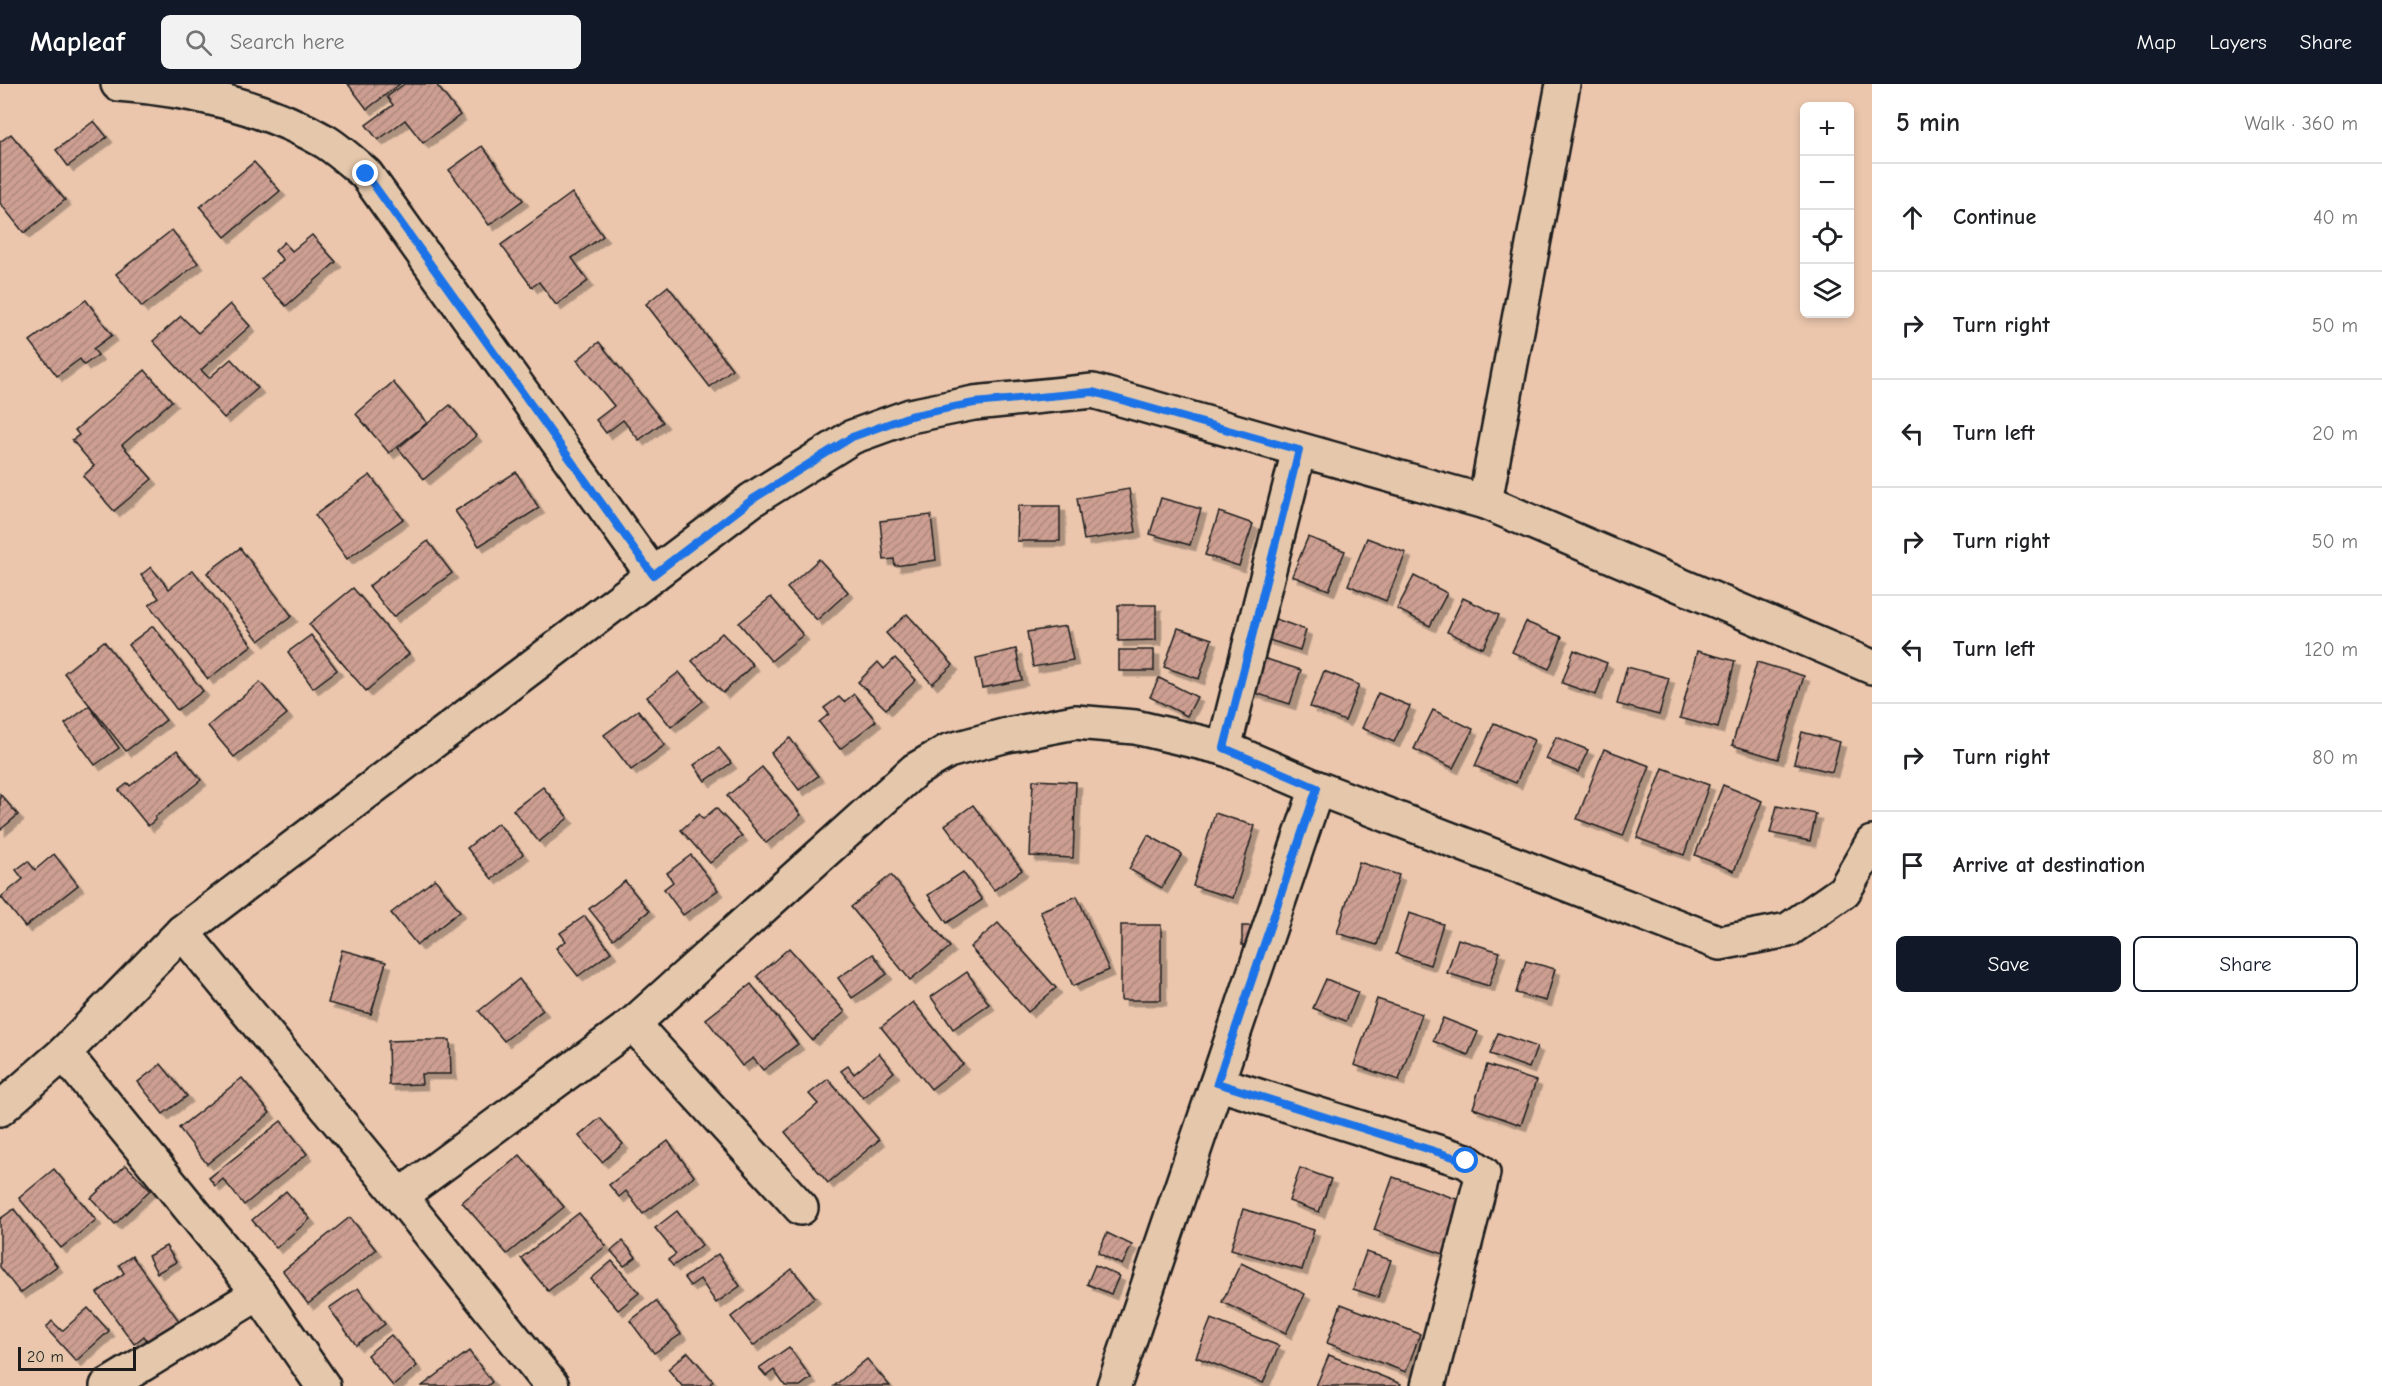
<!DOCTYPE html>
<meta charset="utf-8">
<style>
:root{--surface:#fff;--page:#f2f2f2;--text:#202124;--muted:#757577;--line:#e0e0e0;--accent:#111827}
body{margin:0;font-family:"Comic Neue",sans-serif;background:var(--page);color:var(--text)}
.controls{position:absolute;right:18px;top:18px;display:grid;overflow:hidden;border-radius:9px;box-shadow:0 3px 9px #0003}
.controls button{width:54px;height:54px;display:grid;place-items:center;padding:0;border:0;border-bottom:2px solid var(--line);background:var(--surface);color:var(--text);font:30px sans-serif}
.scale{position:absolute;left:18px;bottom:15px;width:118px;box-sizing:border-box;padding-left:6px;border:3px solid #1c1c1c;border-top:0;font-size:16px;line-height:21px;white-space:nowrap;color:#1c1c1c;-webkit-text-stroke:4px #e5c8ac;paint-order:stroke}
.stop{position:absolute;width:18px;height:18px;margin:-14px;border:4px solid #1a73e8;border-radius:50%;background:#fff}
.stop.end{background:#1a73e8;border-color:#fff;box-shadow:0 2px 6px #0008}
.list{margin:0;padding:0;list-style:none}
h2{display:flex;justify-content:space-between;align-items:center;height:78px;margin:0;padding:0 24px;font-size:26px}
h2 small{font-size:20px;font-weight:400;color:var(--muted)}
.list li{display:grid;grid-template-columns:39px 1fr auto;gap:18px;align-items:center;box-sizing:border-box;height:108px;padding:0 24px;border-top:2px solid var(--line)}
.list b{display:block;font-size:22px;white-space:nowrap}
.list em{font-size:20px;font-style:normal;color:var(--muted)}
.actions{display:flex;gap:12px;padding:18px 24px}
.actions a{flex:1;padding:14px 0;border:2px solid var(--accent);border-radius:9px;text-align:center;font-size:21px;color:var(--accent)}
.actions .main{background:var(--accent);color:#fff}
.icon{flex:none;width:33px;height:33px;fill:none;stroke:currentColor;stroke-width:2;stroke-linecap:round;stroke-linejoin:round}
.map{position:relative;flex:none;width:1872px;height:1302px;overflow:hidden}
header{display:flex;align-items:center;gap:36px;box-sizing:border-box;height:84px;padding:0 30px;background:var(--accent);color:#fff}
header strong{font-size:28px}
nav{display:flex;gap:33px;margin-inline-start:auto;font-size:21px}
.search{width:420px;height:54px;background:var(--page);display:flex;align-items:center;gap:15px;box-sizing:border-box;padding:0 21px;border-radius:9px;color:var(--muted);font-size:22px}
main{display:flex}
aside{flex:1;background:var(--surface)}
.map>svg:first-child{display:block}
.building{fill:url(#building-hatch);stroke:#1c1c1c;stroke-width:1.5;filter:url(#shadow)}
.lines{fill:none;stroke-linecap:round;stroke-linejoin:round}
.minor-casing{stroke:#1c1c1c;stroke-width:38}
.minor{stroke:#e5c8ac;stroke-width:33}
.route{stroke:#1a73e8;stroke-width:8}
</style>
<header>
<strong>Mapleaf</strong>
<div class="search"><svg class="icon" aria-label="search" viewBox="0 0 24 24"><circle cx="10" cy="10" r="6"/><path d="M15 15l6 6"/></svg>Search here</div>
<nav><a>Map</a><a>Layers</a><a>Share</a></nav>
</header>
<main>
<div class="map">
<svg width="1872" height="1302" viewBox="0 0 1872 1302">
<defs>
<pattern id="building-hatch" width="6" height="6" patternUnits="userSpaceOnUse" patternTransform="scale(1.5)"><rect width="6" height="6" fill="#cd9f92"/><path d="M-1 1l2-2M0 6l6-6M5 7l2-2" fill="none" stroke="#af887d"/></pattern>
<filter id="shadow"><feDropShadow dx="5.5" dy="5.5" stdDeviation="0" flood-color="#0004"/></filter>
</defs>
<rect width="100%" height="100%" fill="#ebc6ad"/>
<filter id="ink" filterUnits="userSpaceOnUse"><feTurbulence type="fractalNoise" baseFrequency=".0167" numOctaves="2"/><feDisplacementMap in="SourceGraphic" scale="12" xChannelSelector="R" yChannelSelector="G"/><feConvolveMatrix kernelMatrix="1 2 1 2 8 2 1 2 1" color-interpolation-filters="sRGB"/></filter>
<g filter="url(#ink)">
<g class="building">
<polygon points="348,0 400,0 367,25"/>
<polygon points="404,0 436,0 460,31 423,59 405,36 378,56 366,41 393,21 387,13"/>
<polygon points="94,37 107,53 68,82 56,66"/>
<polygon points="11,50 65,116 24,149 0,119 0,58"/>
<polygon points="482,62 523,116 489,141 449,86"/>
<polygon points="254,78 280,107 225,153 200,123"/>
<polygon points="572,109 603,152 572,174 588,197 556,221 539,198 532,203 501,161"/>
<polygon points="172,146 198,179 142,223 116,190"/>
<polygon points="312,151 336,178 286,222 261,195 283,176 275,167 284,158 292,167"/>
<polygon points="668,202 732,285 710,303 646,220"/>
<polygon points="86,216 112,251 93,265 98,271 84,281 80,275 57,292 30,257"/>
<polygon points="230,220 250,242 201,286 209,294 231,275 258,304 224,334 153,257 181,232 198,249"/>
<polygon points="599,258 663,338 639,356 623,336 606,349 596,336 614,322 577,276"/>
<polygon points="145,286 172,317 122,361 152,395 114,427 83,392 94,382 72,356 79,351 75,346"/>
<polygon points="393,298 427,339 389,369 356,330"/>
<polygon points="450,321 476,352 424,395 398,364"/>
<polygon points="516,388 539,424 479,462 455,427"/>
<polygon points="370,391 403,435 347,475 315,431"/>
<polygon points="1129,405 1136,448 1084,456 1077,414"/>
<polygon points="1161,414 1201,425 1190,461 1150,450"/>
<polygon points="1018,422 1060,422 1060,457 1017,457"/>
<polygon points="1219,428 1253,440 1239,482 1205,471"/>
<polygon points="931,431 936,476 895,482 894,475 884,476 880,437"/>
<polygon points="1308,453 1345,467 1329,506 1292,492"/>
<polygon points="1367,454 1406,469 1386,517 1348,501"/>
<polygon points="428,457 452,489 393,533 369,502"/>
<polygon points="240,464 292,532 259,557 207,489"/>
<polygon points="819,475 848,508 817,536 787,504"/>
<polygon points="151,483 169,505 193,486 252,561 208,595 149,521 159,514 141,491"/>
<polygon points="1414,492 1447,509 1430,542 1397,525"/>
<polygon points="353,504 409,570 366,607 309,540"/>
<polygon points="771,513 803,551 771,577 739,539"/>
<polygon points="1463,514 1499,531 1483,564 1447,548"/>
<polygon points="1118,521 1156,521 1156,556 1118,557"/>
<polygon points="907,530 953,581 932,600 886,549"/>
<polygon points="1273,534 1306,546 1300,566 1266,555"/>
<polygon points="1526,538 1562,553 1549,585 1512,568"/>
<polygon points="153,542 203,607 177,626 128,561"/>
<polygon points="1066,542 1073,576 1033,583 1027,548"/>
<polygon points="1178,544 1212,555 1199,595 1164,583"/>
<polygon points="722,549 753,581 723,609 692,577"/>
<polygon points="311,551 337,586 313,604 288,568"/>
<polygon points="104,557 166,636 126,667 64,589"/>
<polygon points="1016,565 1022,596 982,604 976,574"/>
<rect x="1119" y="566" width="35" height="21"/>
<polygon points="1574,566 1607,579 1596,611 1562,599"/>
<polygon points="1697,567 1735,577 1718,644 1680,634"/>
<polygon points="895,574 916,596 886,625 858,598 878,578 884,585"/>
<polygon points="1263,574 1301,586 1290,620 1252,608"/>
<polygon points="1757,578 1804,592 1778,675 1732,661"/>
<polygon points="1627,583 1669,594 1659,631 1617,620"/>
<polygon points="1324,587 1359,601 1345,637 1310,623"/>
<polygon points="679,588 703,617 671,643 647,613"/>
<polygon points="1159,594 1197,613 1187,632 1150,613"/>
<polygon points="260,598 287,630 234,673 208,642"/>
<polygon points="1378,609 1410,622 1394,658 1362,644"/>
<polygon points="854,610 876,637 840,665 819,638 829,630 824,624 839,613 844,618"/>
<polygon points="89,622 119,664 95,681 65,640"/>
<polygon points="638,626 665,661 631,686 604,651"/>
<polygon points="1433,626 1473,645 1453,684 1414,665"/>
<polygon points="1494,639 1534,656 1516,699 1475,682"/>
<polygon points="1802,648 1840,658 1832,688 1794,679"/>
<polygon points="1556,653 1588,666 1578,688 1546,675"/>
<polygon points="790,654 818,692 799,706 771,669"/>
<polygon points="719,664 731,679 705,697 694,681"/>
<polygon points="1604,665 1650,682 1623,752 1577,735"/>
<polygon points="177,666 201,696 155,733 156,735 148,742 119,706 128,699 130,702"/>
<polygon points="762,683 801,731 766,759 727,712"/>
<polygon points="1663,684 1709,701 1684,771 1637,754"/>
<polygon points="1033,696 1076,698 1073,774 1030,772"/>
<polygon points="1723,701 1762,717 1734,787 1695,771"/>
<polygon points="543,703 568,734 539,758 513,726"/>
<polygon points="0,710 18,731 0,746"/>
<polygon points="973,721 1022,786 994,806 945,741"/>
<polygon points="1777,722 1816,730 1810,757 1770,749"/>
<polygon points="716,724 742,752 710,779 681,746 699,730 703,735"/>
<polygon points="1215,729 1255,742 1233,814 1193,802"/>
<polygon points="498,739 523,770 492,795 467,764"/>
<polygon points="1148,751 1182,770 1162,804 1129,785"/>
<polygon points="54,770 78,801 25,843 1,813 23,795 16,786 28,777 35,786"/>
<polygon points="691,771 718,806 683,831 664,805 673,798 667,789"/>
<polygon points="1359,778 1399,791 1377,861 1337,849"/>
<polygon points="963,788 982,816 947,839 928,811"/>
<polygon points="891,791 950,863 910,896 851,823"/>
<polygon points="435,795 460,827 417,861 391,829"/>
<polygon points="625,797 649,827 613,855 589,825"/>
<polygon points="1077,812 1109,886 1073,902 1040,827"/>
<polygon points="1409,829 1443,840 1430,881 1396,870"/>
<polygon points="585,832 611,868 578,892 556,864 566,857 560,849"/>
<polygon points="998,839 1056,904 1028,928 970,863"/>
<rect x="1121" y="841" width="40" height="75"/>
<rect x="1242" y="842" width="12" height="19"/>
<polygon points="1458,855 1500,868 1489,902 1447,889"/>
<polygon points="789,864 845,928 812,956 757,892"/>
<polygon points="342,866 386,878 371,930 328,919"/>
<polygon points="873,870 887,890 852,914 838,894"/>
<polygon points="1526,877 1555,885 1546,917 1516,909"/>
<polygon points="967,888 989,920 953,945 931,913"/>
<polygon points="519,895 543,926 504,957 479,927"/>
<polygon points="1326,895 1358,908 1346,937 1313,924"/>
<polygon points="751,900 798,960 763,986 753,974 742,982 706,935"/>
<polygon points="1377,915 1422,930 1399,996 1354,981"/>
<polygon points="913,918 963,980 931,1005 881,943"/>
<polygon points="1443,934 1478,948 1468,971 1433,957"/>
<polygon points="1498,949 1537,963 1529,984 1490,970"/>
<polygon points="420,956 450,956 451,990 421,990 422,1000 389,1001 388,957"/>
<polygon points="879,969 894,988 863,1014 841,987 848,982 854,990"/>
<polygon points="161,980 187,1012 163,1030 138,998"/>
<polygon points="1487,981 1536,997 1521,1041 1473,1024"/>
<polygon points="242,994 270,1029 207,1080 179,1044"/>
<polygon points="828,995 879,1056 828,1099 785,1048 818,1020 809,1010"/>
<polygon points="600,1034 623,1060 602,1078 579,1052"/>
<polygon points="281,1037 307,1070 244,1121 223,1095 215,1102 209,1094"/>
<polygon points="668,1057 694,1092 643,1130 626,1107 619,1113 609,1101"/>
<polygon points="520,1071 564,1123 507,1170 462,1118"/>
<polygon points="126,1081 150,1106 115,1140 91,1114"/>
<polygon points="1300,1084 1331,1095 1319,1128 1289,1117"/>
<polygon points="54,1085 96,1136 61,1164 19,1114"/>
<polygon points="1393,1093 1468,1119 1449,1172 1374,1146"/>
<polygon points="286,1107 310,1135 276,1164 252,1136"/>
<polygon points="14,1125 57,1182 20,1209 0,1183 0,1135"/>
<polygon points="1243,1125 1314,1146 1302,1186 1231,1165"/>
<polygon points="677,1127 702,1161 673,1182 668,1176 676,1170 655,1144"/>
<polygon points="579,1129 606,1162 548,1207 521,1174"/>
<polygon points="350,1133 376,1166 308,1220 283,1187"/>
<polygon points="1107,1149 1132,1161 1122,1181 1098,1169"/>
<polygon points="623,1157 636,1173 624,1182 611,1167"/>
<polygon points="166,1162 176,1178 157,1189 148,1172"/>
<polygon points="1366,1168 1391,1176 1378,1213 1353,1205"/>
<polygon points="718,1170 740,1202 716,1219 700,1195 690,1202 684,1194"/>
<polygon points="132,1172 187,1248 156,1269 144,1252 134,1260 97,1209 124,1189 119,1181"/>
<polygon points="612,1177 639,1209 618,1226 591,1195"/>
<polygon points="1241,1179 1305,1210 1286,1249 1222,1218"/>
<polygon points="1095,1181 1119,1192 1111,1210 1087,1200"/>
<polygon points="792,1185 815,1213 753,1262 731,1233"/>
<polygon points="358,1204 385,1240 356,1261 329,1224"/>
<polygon points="656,1217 681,1250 654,1269 630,1237"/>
<polygon points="1341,1220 1420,1250 1406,1288 1327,1259"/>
<polygon points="88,1224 109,1247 76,1277 46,1244 52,1237 62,1247"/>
<polygon points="1211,1235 1279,1262 1263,1299 1196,1273"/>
<polygon points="391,1251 417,1282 393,1302 367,1271"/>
<polygon points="789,1263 811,1294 800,1302 785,1302 774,1286 766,1292 759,1284"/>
<polygon points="469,1267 492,1298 487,1302 422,1302"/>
<polygon points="688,1268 713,1297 708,1302 682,1302 668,1285"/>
<polygon points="1329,1271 1401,1300 1400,1302 1316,1302"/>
<polygon points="867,1275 890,1302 834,1302"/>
</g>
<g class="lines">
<defs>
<g id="minor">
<path d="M118,0c70,5 146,22 208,58 14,9 27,21 40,32l287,401"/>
<polyline points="1485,418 1563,0"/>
<polyline points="1224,664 1299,366"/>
<polyline points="182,848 400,1112 552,1302"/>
<polyline points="633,940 801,1124"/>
<polyline points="64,969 259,1209 323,1302"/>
<polyline points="1217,999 1466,1077 1483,1089 1428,1302"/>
<polyline points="0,1025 64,969 182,848 753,415 852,353 910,332 974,319 1093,307 1485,418 1872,583"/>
<polyline points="400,1112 633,940 915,686 948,667 1007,651 1075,638 1135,643 1224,664 1317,704 1720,859 1788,846 1844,807 1872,759"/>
<polyline points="107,1302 259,1209"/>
<polyline points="1114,1302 1317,704"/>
</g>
</defs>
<use href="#minor" class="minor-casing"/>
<use href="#minor" class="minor"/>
</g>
</g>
<g class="lines" filter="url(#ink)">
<polyline class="route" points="366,90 653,491 753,415 852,353 910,332 974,319 1093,308 1299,366 1224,664 1317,704 1217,999 1466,1077"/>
</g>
</svg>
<div class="controls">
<button>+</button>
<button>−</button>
<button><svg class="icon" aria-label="locate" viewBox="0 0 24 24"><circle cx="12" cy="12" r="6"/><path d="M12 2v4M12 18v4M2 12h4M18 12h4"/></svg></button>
<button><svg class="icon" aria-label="layers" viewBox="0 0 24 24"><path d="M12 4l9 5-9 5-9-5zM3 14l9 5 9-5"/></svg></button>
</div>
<div class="scale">20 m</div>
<div class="stop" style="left:1466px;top:1077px"></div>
<div class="stop end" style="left:366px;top:90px"></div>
</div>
<aside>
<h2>5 min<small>Walk · 360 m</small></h2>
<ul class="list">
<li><svg class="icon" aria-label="ahead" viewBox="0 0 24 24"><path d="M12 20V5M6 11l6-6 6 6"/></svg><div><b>Continue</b></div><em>40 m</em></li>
<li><svg class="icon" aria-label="right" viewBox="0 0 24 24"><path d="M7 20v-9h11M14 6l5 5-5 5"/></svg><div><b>Turn right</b></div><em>50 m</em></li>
<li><svg class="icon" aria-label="left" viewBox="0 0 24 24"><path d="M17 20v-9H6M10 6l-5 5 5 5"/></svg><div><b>Turn left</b></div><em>20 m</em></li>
<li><svg class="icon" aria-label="right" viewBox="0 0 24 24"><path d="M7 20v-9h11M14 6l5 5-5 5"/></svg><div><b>Turn right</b></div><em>50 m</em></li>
<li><svg class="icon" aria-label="left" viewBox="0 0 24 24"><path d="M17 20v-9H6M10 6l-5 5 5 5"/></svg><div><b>Turn left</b></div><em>120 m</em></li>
<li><svg class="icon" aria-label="right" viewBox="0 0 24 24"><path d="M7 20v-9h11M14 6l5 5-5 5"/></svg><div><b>Turn right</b></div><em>80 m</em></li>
<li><svg class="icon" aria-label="arrive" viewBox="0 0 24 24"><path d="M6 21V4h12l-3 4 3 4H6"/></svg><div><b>Arrive at destination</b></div></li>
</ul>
<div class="actions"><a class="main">Save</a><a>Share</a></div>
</aside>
</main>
